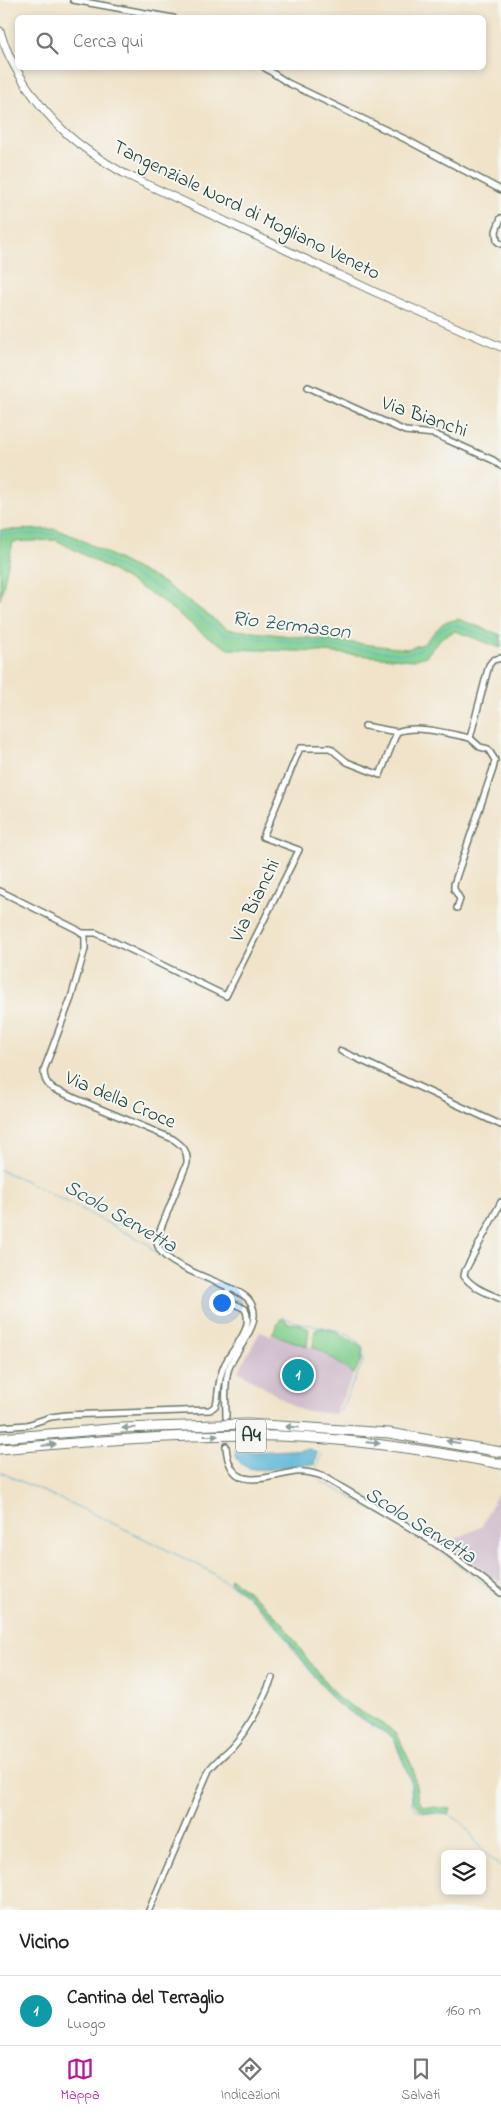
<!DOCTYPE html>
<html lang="it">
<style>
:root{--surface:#fff;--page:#f2f2f2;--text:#202124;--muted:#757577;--line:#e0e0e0;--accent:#b5179e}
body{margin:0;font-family:"Indie Flower",sans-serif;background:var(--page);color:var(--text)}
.controls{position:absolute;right:15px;bottom:15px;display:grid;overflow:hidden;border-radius:8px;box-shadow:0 2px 8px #0003}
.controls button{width:45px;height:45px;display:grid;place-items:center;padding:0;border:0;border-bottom:1px solid var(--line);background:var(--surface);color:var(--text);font:25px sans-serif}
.you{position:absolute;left:221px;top:1302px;width:18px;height:18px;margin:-12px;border:4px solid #fff;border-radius:50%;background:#1a73e8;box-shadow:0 0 0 8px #1a73e833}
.badge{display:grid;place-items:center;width:32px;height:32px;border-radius:50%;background:var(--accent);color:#fff;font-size:16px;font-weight:700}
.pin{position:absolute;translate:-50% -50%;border:2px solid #fff;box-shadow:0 1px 5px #0006}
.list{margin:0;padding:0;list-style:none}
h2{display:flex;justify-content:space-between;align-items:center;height:65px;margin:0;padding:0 20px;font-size:21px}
h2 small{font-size:16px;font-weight:400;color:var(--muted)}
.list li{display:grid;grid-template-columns:32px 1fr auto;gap:15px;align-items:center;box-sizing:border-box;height:70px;padding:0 20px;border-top:1px solid var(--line)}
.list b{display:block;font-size:19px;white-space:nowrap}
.list p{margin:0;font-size:16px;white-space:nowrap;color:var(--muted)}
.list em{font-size:16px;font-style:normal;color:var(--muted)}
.icon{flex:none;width:28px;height:28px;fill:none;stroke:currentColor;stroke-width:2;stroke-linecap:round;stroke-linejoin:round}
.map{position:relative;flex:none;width:501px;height:1910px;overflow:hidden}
.search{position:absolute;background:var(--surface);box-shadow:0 2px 8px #0003;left:15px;right:15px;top:15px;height:55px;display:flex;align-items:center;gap:12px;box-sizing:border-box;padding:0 18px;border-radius:8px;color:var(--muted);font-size:19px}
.sheet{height:135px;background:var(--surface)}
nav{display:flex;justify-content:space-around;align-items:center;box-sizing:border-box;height:70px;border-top:1px solid var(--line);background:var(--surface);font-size:14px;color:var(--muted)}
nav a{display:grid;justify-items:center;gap:2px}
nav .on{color:var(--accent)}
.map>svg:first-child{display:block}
.industrial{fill:#d0bdcd}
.green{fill:#80cf8e;stroke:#508661}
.water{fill:#59b4d7;stroke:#3c7886}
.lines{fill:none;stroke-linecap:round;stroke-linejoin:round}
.stream{stroke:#59b4d7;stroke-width:1}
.minor-casing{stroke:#687768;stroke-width:8}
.secondary-casing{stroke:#687768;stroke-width:9}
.motorway-casing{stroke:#687768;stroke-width:11}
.minor{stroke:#fff;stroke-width:5}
.secondary{stroke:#fff;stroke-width:7}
.motorway{stroke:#fff;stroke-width:9}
.oneway{fill:#8f9e9a}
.labels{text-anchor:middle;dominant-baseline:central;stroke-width:4;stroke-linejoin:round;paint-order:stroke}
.shield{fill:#f6f6f2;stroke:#60746d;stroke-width:1}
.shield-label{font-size:19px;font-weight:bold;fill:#1f3d34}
.street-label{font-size:20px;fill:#1f3d34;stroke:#f6f6f2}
.water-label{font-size:21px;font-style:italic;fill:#2e5b5d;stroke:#f6f6f2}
</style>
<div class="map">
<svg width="501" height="1910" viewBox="0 0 501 1910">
<rect width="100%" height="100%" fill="#f6f6f2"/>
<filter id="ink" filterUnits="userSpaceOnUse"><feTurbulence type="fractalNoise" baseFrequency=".02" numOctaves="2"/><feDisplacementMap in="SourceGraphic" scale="10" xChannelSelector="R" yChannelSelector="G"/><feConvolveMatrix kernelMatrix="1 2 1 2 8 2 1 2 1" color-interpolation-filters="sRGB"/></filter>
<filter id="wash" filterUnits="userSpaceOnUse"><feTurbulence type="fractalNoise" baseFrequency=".0096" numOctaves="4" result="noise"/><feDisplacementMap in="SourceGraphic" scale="20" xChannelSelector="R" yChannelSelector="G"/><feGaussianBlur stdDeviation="1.12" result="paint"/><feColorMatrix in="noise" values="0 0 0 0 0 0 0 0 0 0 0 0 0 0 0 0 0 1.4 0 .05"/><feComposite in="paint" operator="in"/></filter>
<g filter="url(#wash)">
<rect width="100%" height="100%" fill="#f0e3c9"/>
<g class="industrial">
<polygon points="260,1332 320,1349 354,1374 335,1414 300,1410 238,1371"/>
<polygon points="497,1494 501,1496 501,1584 448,1543 482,1526"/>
</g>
<g class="green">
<polygon points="55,529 76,537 164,583 227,629 407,649 423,644 443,623 458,619 501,635 501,648 455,631 441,638 426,656 414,660 324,652 229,649 205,635 158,598 99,563 56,540 13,542 0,600 0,530"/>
<polygon points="281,1318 286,1320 286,1323 300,1324 309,1329 307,1346 272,1334"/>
<polygon points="322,1328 337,1332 363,1348 361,1360 354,1374 320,1350 313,1347 315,1330"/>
<polygon points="230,1578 261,1602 281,1621 305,1656 339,1699 396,1732 413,1768 418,1800 423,1806 451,1809 449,1815 424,1812 413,1802 410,1779 394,1737 340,1706 321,1684 272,1619 249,1597 229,1582"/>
</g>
<path class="water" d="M239,1448l15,4 55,-3 8,3 -3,13c-23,-4 -76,21 -79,-16z"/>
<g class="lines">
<g class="stream">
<path d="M0,534h52l16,6 87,46 69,48 180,20c31,-3 26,-27 51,-29l46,17"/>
<polyline points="0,1170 24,1180 150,1245 152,1250 166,1259"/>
<polyline points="186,1272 216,1286 224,1294"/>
<path d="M283,1317c26,13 61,5 80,31v14l-23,49"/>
<polyline points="317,1467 321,1454"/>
<path d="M0,1472l96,43 110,54 41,27 36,37 9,15 45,56 56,34 17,40 2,26c10,16 29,4 43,14 13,8 19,22 28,33 6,6 12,11 18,16"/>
<polyline points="321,1482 333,1487 435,1546"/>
<polyline points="438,1549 501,1597"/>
</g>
</g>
</g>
<g filter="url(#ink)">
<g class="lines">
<defs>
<g id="minor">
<polyline points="73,0 173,18"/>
<polyline points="265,68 288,83 405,139 501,190"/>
<polyline points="501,218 496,231 497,241 501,244"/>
<polyline points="308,387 405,431 434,434 493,460 501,466"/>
<polyline points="365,726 397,732"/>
<path d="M0,891l76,38 6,4 3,4v12l-14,49 -27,72c0,9 2,13 9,19l120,50c10,7 15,12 14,24l-30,75c-4,30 74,43 91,61 20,22 -15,52 -20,72 -4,15 -2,31 -2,46"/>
<polyline points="457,908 460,899 454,889 454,884 493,769 495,760 488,749 480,747 470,738"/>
<path d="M82,933h14l130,63 73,-146 -36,-13 37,-89h30l17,14 33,13 17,-43c19,-8 53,2 73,6l19,-73 4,-5 8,-2"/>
<polyline points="341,1051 501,1125"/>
<path d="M501,1202l-36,69 -1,5c8,12 24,17 37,23"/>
<path d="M0,1427l27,-2 24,-8 15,-2 144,-5 5,-4 2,-5c1,-11 2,-24 7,-35 7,-17 31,-37 21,-57l-18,-9 -1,-5 3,-7"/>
<path d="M226,1446c3,48 38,31 69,26 10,-1 18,1 27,4l87,51 36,23 56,43"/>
<path d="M149,1910l60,-140c7,-9 14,-14 22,-22 19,-20 31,-45 41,-70"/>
</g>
<path id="secondary" d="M0,31c9,34 39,77 65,101 18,17 39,30 60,42l250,118 126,55"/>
<g id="motorway">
<polyline points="0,1438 122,1428 248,1424 389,1433 501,1452"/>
<path d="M0,1449c93,-8 186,-16 280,-13 74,3 148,14 221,28"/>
</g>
</defs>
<use href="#minor" class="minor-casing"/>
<use href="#secondary" class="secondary-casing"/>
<use href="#motorway" class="motorway-casing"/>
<use href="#minor" class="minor"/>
<use href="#secondary" class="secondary"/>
<use href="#motorway" class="motorway"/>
</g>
<defs><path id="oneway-solid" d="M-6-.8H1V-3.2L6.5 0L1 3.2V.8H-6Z" transform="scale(1.25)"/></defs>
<g class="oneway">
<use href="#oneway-solid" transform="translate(292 1427) rotate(-176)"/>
<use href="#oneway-solid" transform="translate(129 1428) rotate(178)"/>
<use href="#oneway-solid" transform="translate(211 1436)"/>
<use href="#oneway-solid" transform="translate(453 1442) rotate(-171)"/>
<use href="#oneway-solid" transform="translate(373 1443) rotate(5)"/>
<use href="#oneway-solid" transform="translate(49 1445) rotate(-5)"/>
</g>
</g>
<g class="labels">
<rect class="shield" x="236" y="1419.5" width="30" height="33" rx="4"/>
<g class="shield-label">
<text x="251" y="1436">A4</text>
</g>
<g class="street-label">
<text transform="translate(246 211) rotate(26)">Tangenziale Nord di Mogliano Veneto</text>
<text transform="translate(424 418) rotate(19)">Via Bianchi</text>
<text transform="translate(256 901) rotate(-64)">Via Bianchi</text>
<text transform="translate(120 1101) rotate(23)">Via della Croce</text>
</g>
<g class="water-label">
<text transform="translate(291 626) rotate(7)">Rio Zermason</text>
<text transform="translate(120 1217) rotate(30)">Scolo Servetta</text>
<text transform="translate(420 1526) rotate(32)">Scolo Servetta</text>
</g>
</g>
</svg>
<div class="controls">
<button><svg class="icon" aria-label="layers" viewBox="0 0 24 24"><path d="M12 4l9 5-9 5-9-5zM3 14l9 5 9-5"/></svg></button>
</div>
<div class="you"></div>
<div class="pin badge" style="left:298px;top:1375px;background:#0f9aa8">1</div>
<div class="search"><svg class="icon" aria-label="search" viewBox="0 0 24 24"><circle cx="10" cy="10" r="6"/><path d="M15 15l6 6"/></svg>Cerca qui</div>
</div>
<section class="sheet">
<h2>Vicino<small></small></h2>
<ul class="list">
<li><span class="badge" style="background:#0f9aa8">1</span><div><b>Cantina del Terraglio</b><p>Luogo</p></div><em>160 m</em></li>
</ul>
</section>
<nav>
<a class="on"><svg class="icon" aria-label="map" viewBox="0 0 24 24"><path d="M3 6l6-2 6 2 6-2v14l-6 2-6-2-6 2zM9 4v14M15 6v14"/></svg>Mappa</a>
<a><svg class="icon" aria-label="directions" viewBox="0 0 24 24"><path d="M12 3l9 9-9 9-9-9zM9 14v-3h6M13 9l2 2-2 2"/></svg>Indicazioni</a>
<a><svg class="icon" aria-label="saved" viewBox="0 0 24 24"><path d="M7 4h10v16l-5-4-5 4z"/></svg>Salvati</a>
</nav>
